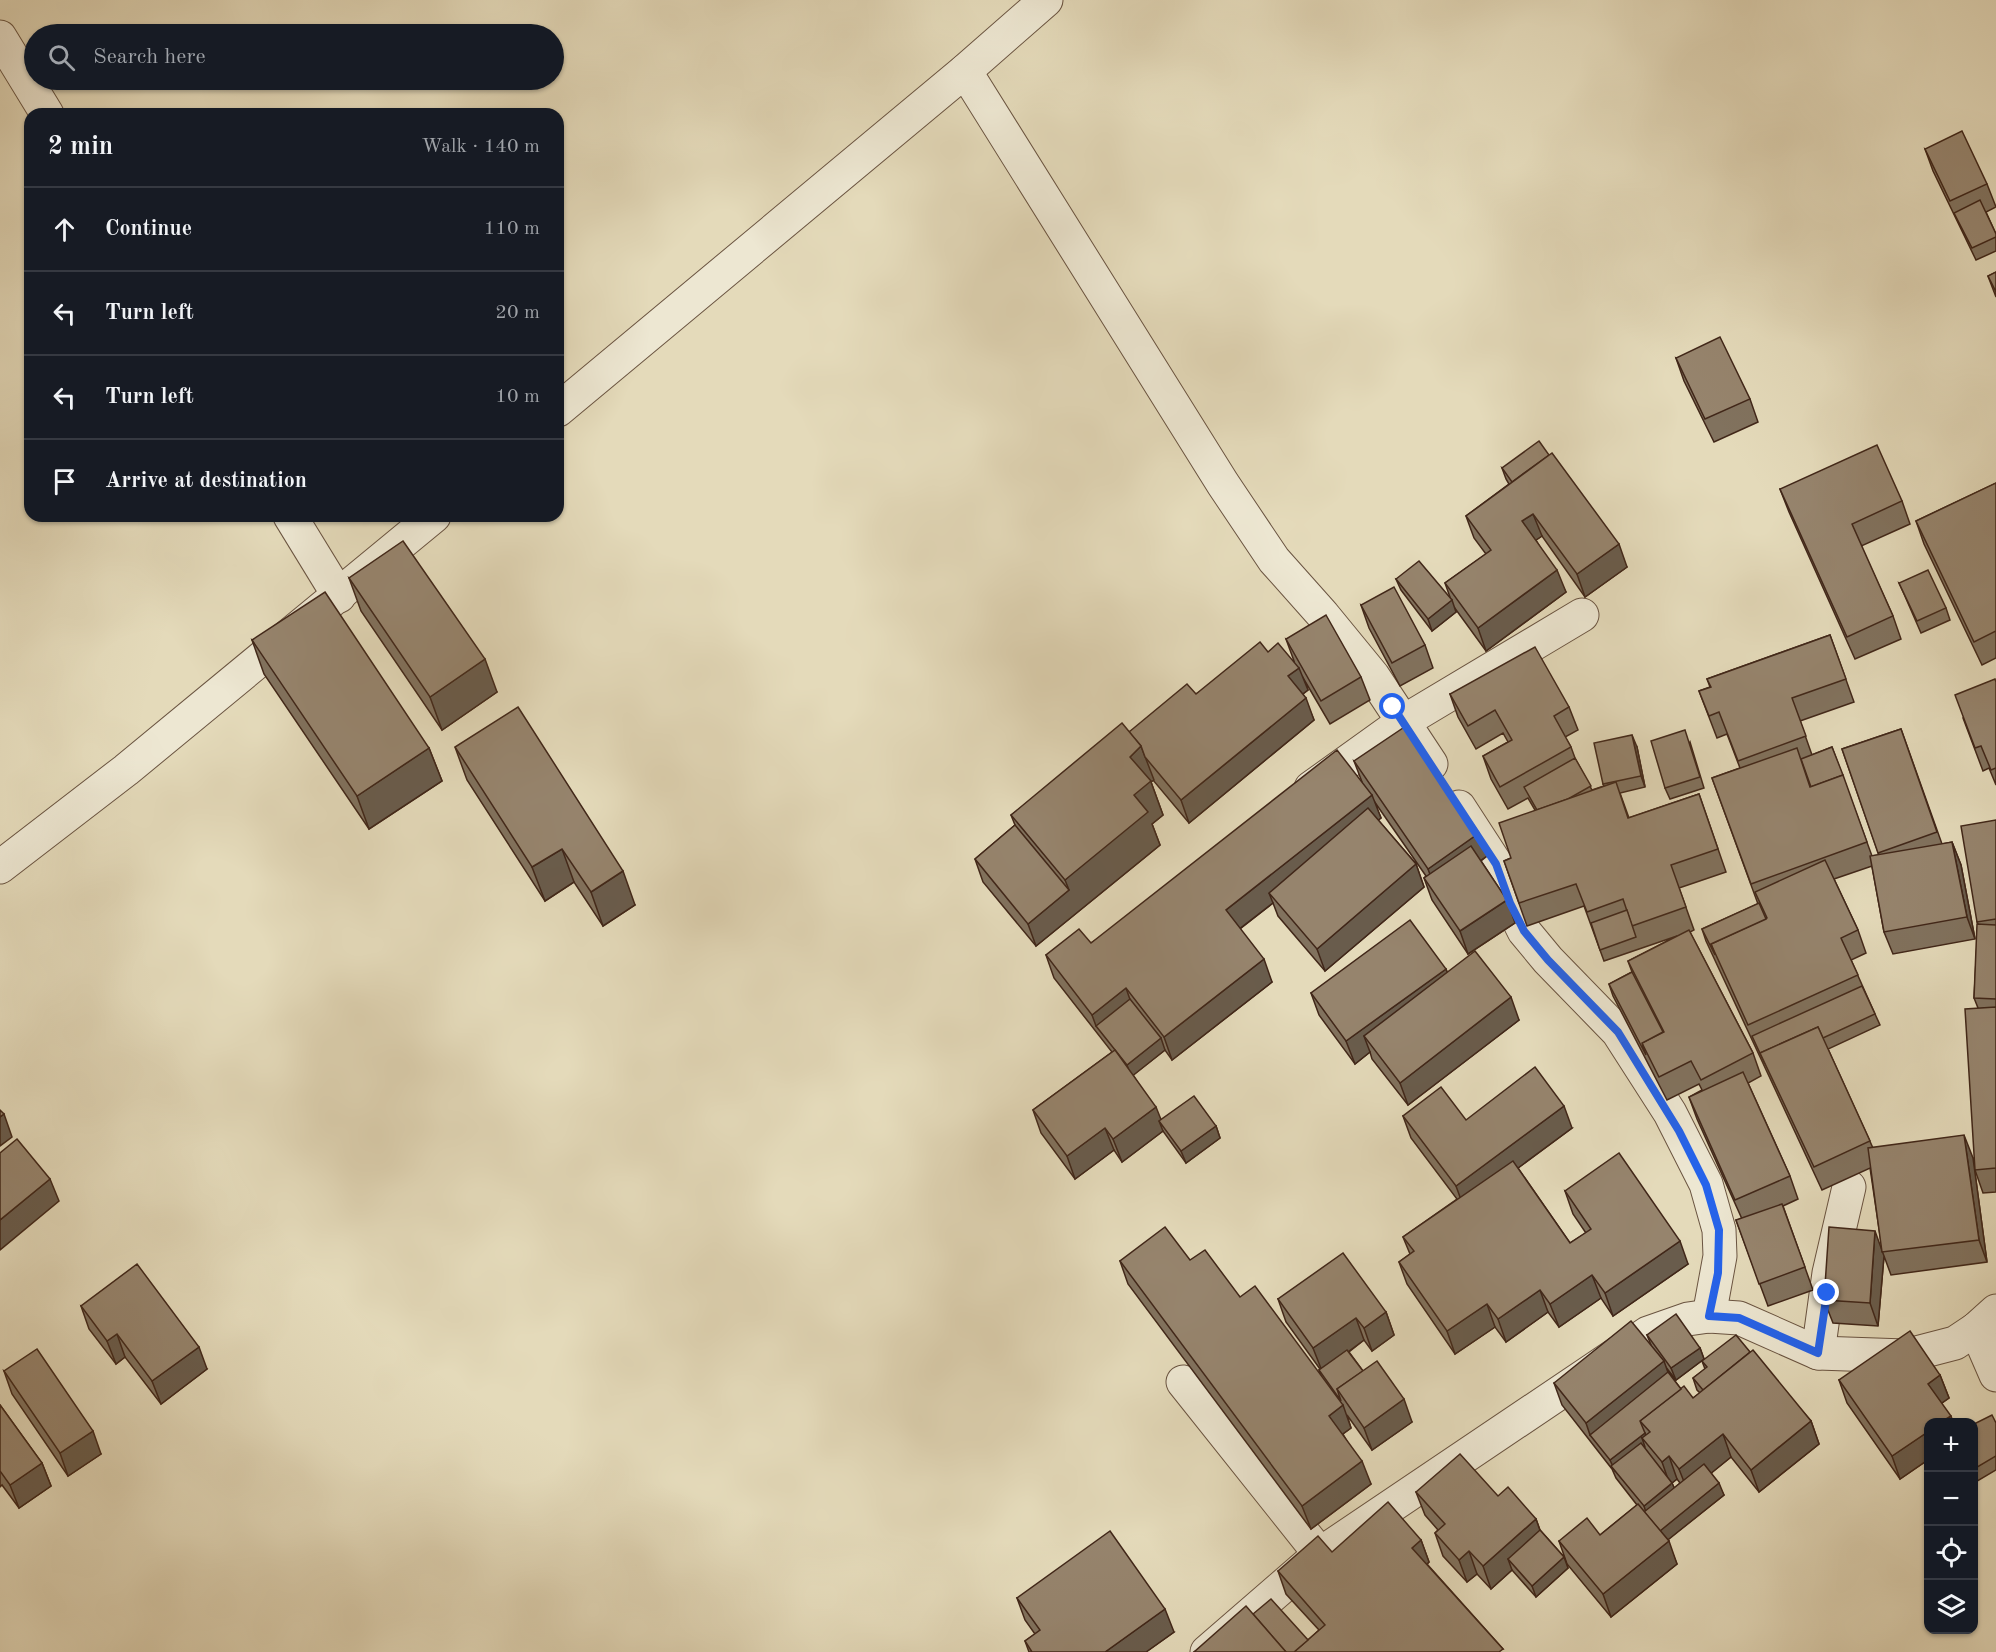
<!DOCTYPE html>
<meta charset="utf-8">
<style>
:root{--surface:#171b24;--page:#242831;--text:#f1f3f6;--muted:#9ea1a6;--line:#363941}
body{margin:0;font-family:"Old Standard TT",serif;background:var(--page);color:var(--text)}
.controls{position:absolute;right:18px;bottom:18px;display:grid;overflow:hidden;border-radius:12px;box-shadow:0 2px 4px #0004}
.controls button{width:54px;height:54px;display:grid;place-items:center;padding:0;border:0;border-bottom:2px solid var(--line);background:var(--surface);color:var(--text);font:30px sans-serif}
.stop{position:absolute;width:18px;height:18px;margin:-14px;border:4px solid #2563eb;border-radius:50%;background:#fff}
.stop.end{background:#2563eb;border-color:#fff;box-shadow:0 2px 6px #0008}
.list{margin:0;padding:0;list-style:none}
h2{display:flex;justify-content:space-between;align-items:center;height:78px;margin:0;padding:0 24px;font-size:26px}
h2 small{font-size:20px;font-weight:400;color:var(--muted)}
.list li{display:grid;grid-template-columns:39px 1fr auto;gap:18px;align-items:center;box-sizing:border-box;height:84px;padding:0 24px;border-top:2px solid var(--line)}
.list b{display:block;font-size:22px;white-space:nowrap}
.list em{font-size:20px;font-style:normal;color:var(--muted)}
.icon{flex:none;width:33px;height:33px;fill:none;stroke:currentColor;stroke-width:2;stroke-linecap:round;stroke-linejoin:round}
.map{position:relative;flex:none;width:1996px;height:1652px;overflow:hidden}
.search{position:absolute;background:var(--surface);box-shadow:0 2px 4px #0004;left:24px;top:24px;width:540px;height:66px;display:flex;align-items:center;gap:15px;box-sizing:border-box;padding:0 21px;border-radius:33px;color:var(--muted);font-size:22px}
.panel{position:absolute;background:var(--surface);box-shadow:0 2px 4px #0004;left:24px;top:108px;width:540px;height:414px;border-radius:18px}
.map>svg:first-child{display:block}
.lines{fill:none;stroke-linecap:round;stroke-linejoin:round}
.minor-casing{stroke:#6a5441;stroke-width:35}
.minor{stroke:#ede7d2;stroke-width:33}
.wall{fill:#81725e;stroke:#412719;stroke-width:1.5;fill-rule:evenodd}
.shaded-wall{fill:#695c4c;stroke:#412719;stroke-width:1.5}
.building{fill:#96846d;stroke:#412719;stroke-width:1.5}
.route{stroke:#2563eb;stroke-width:8}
</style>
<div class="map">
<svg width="1996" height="1652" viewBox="0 0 1996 1652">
<rect width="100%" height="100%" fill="#e4daba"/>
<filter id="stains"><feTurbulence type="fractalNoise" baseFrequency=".00333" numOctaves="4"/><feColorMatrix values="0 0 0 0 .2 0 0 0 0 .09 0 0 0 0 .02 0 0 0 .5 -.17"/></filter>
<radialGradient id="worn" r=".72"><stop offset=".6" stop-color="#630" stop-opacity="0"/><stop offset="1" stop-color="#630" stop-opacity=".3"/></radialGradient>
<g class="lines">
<defs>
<g id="minor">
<polyline points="0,37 47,114"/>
<polyline points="965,71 1223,484 1274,560 1323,615 1373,676 1431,764"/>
<polyline points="558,410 965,71 1046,0"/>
<polyline points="290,516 339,596"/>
<polyline points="1311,788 1403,722 1582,615"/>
<polyline points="1459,807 1496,864 1510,903 1524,931 1548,960 1618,1032 1670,1113 1706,1184 1719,1230 1720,1256 1709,1316"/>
<polyline points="0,867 126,770 434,516"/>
<polyline points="1976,1329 1996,1375"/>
<polyline points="1818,1353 1829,1273 1849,1187"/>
<polyline points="1183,1382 1320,1554"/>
<polyline points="1207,1652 1320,1554 1648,1333 1688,1319 1709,1316 1739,1318 1818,1353 1905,1356 1955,1343 1976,1329 1996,1311"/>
</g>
</defs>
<use href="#minor" class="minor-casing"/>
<use href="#minor" class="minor"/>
</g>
<g class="wall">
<polygon points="1925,149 1987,184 1996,207 1986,212 1996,234 1996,251 1976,260 1933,171"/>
<polygon points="1996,272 1996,297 1988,276"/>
<polygon points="1676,358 1750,399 1758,422 1714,442 1684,381"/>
<polygon points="1502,468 1627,567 1585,597 1542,536 1536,540 1566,592 1486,651 1454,607 1456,612 1432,631 1401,590 1396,579 1451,600 1445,583 1486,554 1474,538 1466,516 1509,484 1506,479"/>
<polygon points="1996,483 1996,658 1982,665 1924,544 1916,521"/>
<polygon points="1780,489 1902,501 1910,524 1861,546 1893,616 1901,639 1855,659 1789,512"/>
<polygon points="349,578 497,692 442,730 361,611"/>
<polygon points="1899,583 1946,608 1950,620 1921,633 1904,594"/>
<polygon points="1361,605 1425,645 1433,668 1400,686 1369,628"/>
<polygon points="1830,635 1854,702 1800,721 1812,755 1832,747 1872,856 1879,855 1842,749 1901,729 1942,844 1952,842 1961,865 1975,939 1893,954 1884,932 1872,866 1834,879 1858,930 1866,953 1851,960 1875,1014 1880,1025 1828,1049 1873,1148 1973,1158 1987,1262 1891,1275 1884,1256 1878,1326 1833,1323 1824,1300 1882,1249 1870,1168 1822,1190 1706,941 1702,929 1758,904 1712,778 1740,768 1727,734 1717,738 1699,691 1710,687 1707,679"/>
<polygon points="1286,639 1361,677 1370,700 1330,724 1302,676 1308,690 1303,694 1314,720 1189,823 1153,780 1151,782 1163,815 1152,824 1160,845 1036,946 983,882 975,859 1015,825 1011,815 1129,732 1196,694 1268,652 1294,661"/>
<polygon points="252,640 429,748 442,781 369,829 264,674"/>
<polygon points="1996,682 1996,785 1989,768 1983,771 1963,718"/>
<polygon points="1450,694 1569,707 1578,730 1565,737 1571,747 1575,758 1592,790 1604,786 1603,784 1637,747 1645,787 1620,793 1629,818 1699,794 1726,872 1679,888 1694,930 1690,932 1753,1053 1761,1076 1748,1083 1790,1176 1798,1199 1783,1206 1813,1290 1768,1306 1736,1220 1742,1219 1697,1119 1689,1097 1702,1090 1699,1084 1667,1100 1613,996 1609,984 1632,972 1628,961 1677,936 1604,961 1584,906 1527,926 1504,861 1511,858 1535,810 1528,798 1508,809 1491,779 1483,756 1508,742 1503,733 1476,749 1458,717"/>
<polygon points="1690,742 1704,788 1670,799 1665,788"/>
<polygon points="455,747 635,905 603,926 574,882 545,901 467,780"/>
<polygon points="1354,761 1487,856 1481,861 1507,900 1515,923 1468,954 1432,900 1424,878 1426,876 1374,801 1381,818 1378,820 1416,864 1424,887 1325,971 1278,916 1273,903 1240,929 1272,982 1172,1060 1165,1050 1133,1075 1161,1120 1216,1126 1220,1138 1186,1163 1163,1131 1122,1162 1114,1150 1075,1179 1041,1133 1033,1110 1112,1052 1054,978 1046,955 1091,943 1362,782"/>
<polygon points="1996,820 1996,1192 1983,1193 1975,1170 1978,1008 1974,998 1978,924 1977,922"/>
<polygon points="1446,969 1447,972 1519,1020 1408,1105 1372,1059 1370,1052 1355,1064 1319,1015 1311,993"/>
<polygon points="1403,1116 1572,1128 1518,1168 1570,1243 1586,1233 1573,1214 1565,1191 1688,1264 1613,1316 1601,1298 1559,1327 1548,1312 1506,1342 1495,1327 1455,1354 1407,1284 1399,1262 1410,1254 1403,1237 1457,1199 1411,1138"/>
<polygon points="1190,1260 1240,1297 1321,1375 1319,1370 1320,1369 1286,1322 1278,1299 1386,1312 1394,1335 1372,1351 1364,1340 1349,1352 1363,1371 1412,1422 1372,1450 1347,1415 1351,1428 1343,1434 1371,1484 1311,1529 1128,1284 1120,1261"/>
<polygon points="81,1306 207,1369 161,1404 125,1357 116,1364 89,1329"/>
<path d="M1647,1335l53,13 4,11 -28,21 -11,-14 3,6 13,17 12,9 7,-5 -3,-3 -4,-12 12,-9 -3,-8 48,-9 61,69 8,23 -60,48 -28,-35 -20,16 13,22 -57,45 10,24 -66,53 -44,-53 -8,-23 41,-6 37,-30 -21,-27 -4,-9 -50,-64 -8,-22 97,-38zM1677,1479l3,4 -6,5 -2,-5z"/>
<polygon points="4,1371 101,1454 68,1476 12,1394"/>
<polygon points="1940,1375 1949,1398 1942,1403 1929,1422 1929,1459 1900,1479 1847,1403 1839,1380"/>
<polygon points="0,1405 42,1463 51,1486 19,1508 2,1485 0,1487"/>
<polygon points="1996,1423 1996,1470 1974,1483 1974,1424"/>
<polygon points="1416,1492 1498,1496 1536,1519 1540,1530 1564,1557 1568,1568 1536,1597 1512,1570 1491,1589 1477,1574 1467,1582 1443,1556 1435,1533 1438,1530 1425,1515"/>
<polygon points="1421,1540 1429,1562 1427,1564 1503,1649 1194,1652 1253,1614 1308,1640 1319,1630 1286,1594 1278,1571 1332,1552"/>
<polygon points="1017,1598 1174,1632 1146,1652 1029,1652 1025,1641 1035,1634 1025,1620"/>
</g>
<g class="shaded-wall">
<polygon points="1533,514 1542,536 1530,544 1522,521"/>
<polygon points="1619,544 1627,567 1585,597 1577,574"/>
<polygon points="1557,570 1566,592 1486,651 1478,628"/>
<polygon points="1452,600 1456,612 1432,631 1428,619"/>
<polygon points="485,659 497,692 442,730 430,697"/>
<polygon points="1299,668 1308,690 1296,699 1288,676"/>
<polygon points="1306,698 1314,720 1189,823 1181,800"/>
<polygon points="1632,735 1637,747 1645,787 1641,776"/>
<polygon points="1141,746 1154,780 1151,782 1163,815 1152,824 1160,845 1036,946 1028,924 1069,890 1065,880 1134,795 1130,757"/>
<polygon points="429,748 442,781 369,829 357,796"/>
<polygon points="1372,795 1381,818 1276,900 1269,893 1273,903 1234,933 1226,910"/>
<polygon points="1479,833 1487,856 1436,891 1428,869"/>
<polygon points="1952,842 1961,865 1975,939 1967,917"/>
<polygon points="562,849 574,882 545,901 532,867"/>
<polygon points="1416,864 1424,887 1325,971 1317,949"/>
<polygon points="623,871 635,905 603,926 591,892"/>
<polygon points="1507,900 1515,923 1468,954 1460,931"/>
<polygon points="1264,959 1272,982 1172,1060 1164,1037"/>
<polygon points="1446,969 1454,991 1364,1036 1370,1052 1355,1064 1346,1041"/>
<polygon points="1126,988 1134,1011 1096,1026 1092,1015"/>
<polygon points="1511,997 1519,1020 1408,1105 1400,1083"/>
<polygon points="1161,1038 1165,1050 1131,1077 1127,1065"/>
<polygon points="1564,1106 1572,1128 1464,1208 1456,1186"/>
<polygon points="1156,1107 1164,1127 1159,1121 1163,1131 1122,1162 1113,1139"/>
<polygon points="4,1114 12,1137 0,1146 0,1117"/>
<polygon points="1216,1126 1220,1138 1186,1163 1181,1151"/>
<polygon points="1105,1128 1114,1150 1075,1179 1067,1156"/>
<polygon points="1964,1135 1973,1158 1987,1262 1979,1240"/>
<polygon points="50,1179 59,1201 0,1250 0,1220"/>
<polygon points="1875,1231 1884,1256 1878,1326 1870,1303"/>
<polygon points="1680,1241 1688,1264 1613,1316 1605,1293"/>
<polygon points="1592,1275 1601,1298 1559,1327 1550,1304"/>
<polygon points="1540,1290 1548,1312 1506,1342 1498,1319"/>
<polygon points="1487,1304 1495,1327 1455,1354 1447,1331"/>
<polygon points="1386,1312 1394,1335 1372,1351 1364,1328"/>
<polygon points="1356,1318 1364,1340 1322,1371 1313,1348"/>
<polygon points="117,1334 125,1357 116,1364 107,1341"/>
<polygon points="199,1347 207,1369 161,1404 152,1381"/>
<polygon points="1700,1348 1704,1359 1676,1380 1671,1368"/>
<polygon points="1664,1361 1672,1384 1590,1435 1586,1423"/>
<polygon points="1940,1375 1949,1398 1936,1407 1928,1384"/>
<polygon points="1404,1399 1412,1422 1372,1450 1364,1428"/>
<polygon points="1343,1405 1351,1428 1337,1438 1329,1416"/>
<polygon points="1951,1416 1953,1422 1941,1422"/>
<polygon points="1811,1421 1819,1444 1759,1492 1751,1470"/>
<polygon points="93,1431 101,1454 68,1476 60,1453"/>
<polygon points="1929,1431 1929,1459 1900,1479 1892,1456"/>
<polygon points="1645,1433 1649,1444 1642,1438 1645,1447 1615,1471 1610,1460"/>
<polygon points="1723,1434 1731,1457 1688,1492 1679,1469"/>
<polygon points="1669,1456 1677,1479 1672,1483 1677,1494 1647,1516 1644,1506 1670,1485 1662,1462"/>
<polygon points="1362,1461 1371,1484 1311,1529 1302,1506"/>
<polygon points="42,1463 51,1486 19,1508 10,1485"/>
<polygon points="1719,1483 1724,1495 1664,1543 1659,1531"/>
<polygon points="1536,1519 1544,1542 1508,1559 1512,1570 1491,1589 1483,1566"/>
<polygon points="1421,1540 1429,1562 1420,1571 1412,1548"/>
<polygon points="1669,1541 1677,1564 1611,1617 1603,1594"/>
<polygon points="1469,1551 1477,1574 1467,1582 1459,1560"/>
<polygon points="1564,1557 1568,1568 1536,1597 1532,1586"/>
<polygon points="1165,1609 1174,1632 1146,1652 1105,1652"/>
</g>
<g class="building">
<polygon points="1962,131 1987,184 1950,201 1925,149"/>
<polygon points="1980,200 1996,234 1996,237 1972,248 1954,213"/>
<polygon points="1996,272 1996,292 1988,276"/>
<polygon points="1720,337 1750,399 1705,419 1676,358"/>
<polygon points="1539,441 1549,455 1512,482 1502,468"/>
<polygon points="1877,445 1902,501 1852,524 1893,616 1847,637 1780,489"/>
<polygon points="1552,453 1619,544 1577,574 1533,514 1522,521 1557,570 1478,628 1445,583 1491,550 1466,516"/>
<polygon points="1996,483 1996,631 1974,642 1916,521"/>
<polygon points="403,541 485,659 430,697 349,578"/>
<polygon points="1419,561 1452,600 1428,619 1396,579"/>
<polygon points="1928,570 1946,608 1917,621 1899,583"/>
<polygon points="1394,587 1425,645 1392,663 1361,605"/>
<polygon points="325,592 429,748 357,796 252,640"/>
<polygon points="1326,615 1361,677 1321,701 1286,639"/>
<polygon points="1830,635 1846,679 1792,698 1806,736 1738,761 1719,712 1709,716 1699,691 1711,687 1707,679"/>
<polygon points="1260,642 1268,652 1278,643 1299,668 1288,676 1306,698 1181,800 1145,757 1141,746 1129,732 1187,684 1196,694"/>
<polygon points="1535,647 1569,707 1554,716 1571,747 1500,787 1483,756 1512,740 1495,710 1468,726 1450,694"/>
<polygon points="1995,679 1996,682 1996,768 1991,770 1981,746 1975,748 1955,695"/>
<polygon points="518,707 623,871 591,892 562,849 532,867 455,747"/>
<polygon points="1122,723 1141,746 1130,757 1151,781 1134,795 1148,812 1065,880 1011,815"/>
<polygon points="1406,726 1479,833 1428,869 1354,761"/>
<polygon points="1901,729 1937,832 1878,853 1842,749"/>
<polygon points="1685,730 1700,777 1665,788 1651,741"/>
<polygon points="1632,735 1641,776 1603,784 1594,743"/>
<polygon points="1832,747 1843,775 1811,787 1801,759"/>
<polygon points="1797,748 1810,787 1843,775 1867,842 1751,884 1712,778"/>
<polygon points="1337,750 1372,795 1226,910 1264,959 1164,1037 1126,988 1092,1015 1046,955 1079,929 1091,943"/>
<polygon points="1575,758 1591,786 1568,799 1537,810 1524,787"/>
<polygon points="1616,782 1628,818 1699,794 1718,849 1671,865 1686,907 1632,926 1623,899 1587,912 1576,884 1519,903 1504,861 1511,858 1499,823"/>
<polygon points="1368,808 1416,864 1317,949 1269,893"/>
<polygon points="1996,820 1996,919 1977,922 1961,826"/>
<polygon points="1015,825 1069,890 1028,924 975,859"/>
<polygon points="1952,842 1967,917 1884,932 1870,856"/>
<polygon points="1471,846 1507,900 1460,931 1424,878"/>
<polygon points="1825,860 1858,930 1841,938 1858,975 1748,1025 1711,944 1767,918 1755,892"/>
<polygon points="1759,903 1766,919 1711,944 1715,955 1702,929"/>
<polygon points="1627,910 1636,937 1600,950 1591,923"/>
<polygon points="1410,920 1446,969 1346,1041 1311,993"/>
<polygon points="1977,924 1996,925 1996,999 1974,998"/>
<polygon points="1689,930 1753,1053 1701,1080 1691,1061 1659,1077 1642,1043 1664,1032 1628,961"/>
<polygon points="1475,951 1511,997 1400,1083 1364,1036"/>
<polygon points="1632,972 1663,1032 1642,1043 1646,1055 1609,984"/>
<polygon points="1862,986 1875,1014 1823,1038 1818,1027 1760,1053 1765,1064 1752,1036"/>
<polygon points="1130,999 1161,1038 1127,1065 1096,1026"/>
<polygon points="1996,1007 1996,1168 1975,1170 1965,1009"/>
<polygon points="1818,1027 1870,1141 1814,1167 1760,1053"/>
<polygon points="1115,1050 1156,1107 1113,1139 1105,1128 1067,1156 1033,1110"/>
<polygon points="1535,1067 1564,1106 1456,1186 1403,1116 1441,1087 1466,1120"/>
<polygon points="1743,1072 1790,1176 1735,1200 1689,1097"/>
<polygon points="1194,1096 1216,1126 1181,1151 1159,1121"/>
<polygon points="0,1110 4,1114 0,1117"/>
<polygon points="1964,1135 1979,1240 1882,1252 1868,1148"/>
<polygon points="17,1139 50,1179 0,1220 0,1153"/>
<polygon points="1619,1153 1680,1241 1605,1293 1592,1275 1550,1304 1540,1290 1498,1319 1487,1304 1447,1331 1399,1262 1414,1251 1403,1237 1513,1161 1570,1243 1591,1229 1565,1191"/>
<polygon points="1782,1204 1805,1267 1759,1284 1736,1220"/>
<polygon points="1165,1227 1190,1260 1205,1250 1240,1297 1255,1286 1343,1405 1329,1416 1362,1461 1302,1506 1120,1261"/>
<polygon points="1829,1227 1875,1231 1870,1303 1824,1300"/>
<polygon points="1343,1253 1386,1312 1364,1328 1356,1318 1313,1348 1278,1299"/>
<polygon points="137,1264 199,1347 152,1381 117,1334 107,1341 81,1306"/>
<polygon points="1676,1314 1700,1348 1671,1368 1647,1335"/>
<polygon points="1631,1321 1664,1361 1586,1423 1554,1383"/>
<polygon points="1910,1331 1940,1375 1928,1384 1951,1416 1941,1422 1929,1422 1929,1431 1892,1456 1839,1380"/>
<polygon points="1736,1335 1750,1352 1703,1390 1693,1378 1707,1367 1702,1361"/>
<polygon points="37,1349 93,1431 60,1453 4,1371"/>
<polygon points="1347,1350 1363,1371 1337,1389 1341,1401 1319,1370"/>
<polygon points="1753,1350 1811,1421 1751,1470 1723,1434 1679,1469 1669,1456 1662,1462 1642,1438 1650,1432 1640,1421 1684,1386 1693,1398"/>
<polygon points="1377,1361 1404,1399 1364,1428 1337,1389"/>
<polygon points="1668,1372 1681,1389 1640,1421 1645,1433 1610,1460 1590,1435"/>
<polygon points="0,1405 42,1463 10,1485 0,1471"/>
<polygon points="1992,1415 1996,1423 1996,1456 1974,1469 1974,1424"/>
<polygon points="1641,1443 1672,1483 1644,1506 1611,1466"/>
<polygon points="1460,1454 1498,1496 1508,1487 1536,1519 1483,1566 1469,1551 1459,1560 1435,1533 1445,1524 1416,1492"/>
<polygon points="1704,1464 1719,1483 1660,1531 1644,1512"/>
<polygon points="1388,1502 1421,1540 1412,1548 1503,1649 1499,1652 1294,1652 1325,1625 1278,1571 1318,1536 1332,1552"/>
<polygon points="1638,1504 1669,1541 1603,1594 1559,1541 1587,1518 1600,1535"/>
<polygon points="1540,1530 1564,1557 1532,1586 1508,1559"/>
<polygon points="1110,1531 1165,1609 1105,1652 1032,1652 1025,1641 1040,1630 1017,1598"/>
<polygon points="1271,1599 1308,1640 1294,1652 1286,1652 1253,1614"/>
<polygon points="1246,1606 1286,1652 1194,1652"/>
</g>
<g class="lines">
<polyline class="route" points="1393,707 1496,864 1510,903 1524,931 1548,960 1618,1032 1679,1131 1706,1185 1719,1230 1718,1273 1709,1316 1739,1318 1818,1353 1827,1293"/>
</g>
<rect width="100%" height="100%" filter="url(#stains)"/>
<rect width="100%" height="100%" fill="url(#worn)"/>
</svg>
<div class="controls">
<button>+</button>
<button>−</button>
<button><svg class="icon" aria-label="locate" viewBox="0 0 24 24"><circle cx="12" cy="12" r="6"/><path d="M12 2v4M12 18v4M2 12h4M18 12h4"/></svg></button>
<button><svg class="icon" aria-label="layers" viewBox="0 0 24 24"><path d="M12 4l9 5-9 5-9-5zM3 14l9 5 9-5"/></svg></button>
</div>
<div class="stop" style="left:1393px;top:707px"></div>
<div class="stop end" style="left:1827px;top:1293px"></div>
<div class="search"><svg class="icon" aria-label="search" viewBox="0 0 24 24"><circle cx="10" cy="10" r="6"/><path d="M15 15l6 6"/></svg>Search here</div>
<section class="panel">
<h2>2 min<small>Walk · 140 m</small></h2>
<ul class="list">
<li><svg class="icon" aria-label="ahead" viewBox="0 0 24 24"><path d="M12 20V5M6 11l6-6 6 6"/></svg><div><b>Continue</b></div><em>110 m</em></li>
<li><svg class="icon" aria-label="left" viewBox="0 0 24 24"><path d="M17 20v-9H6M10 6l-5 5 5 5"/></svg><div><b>Turn left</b></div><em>20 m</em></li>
<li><svg class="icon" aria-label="left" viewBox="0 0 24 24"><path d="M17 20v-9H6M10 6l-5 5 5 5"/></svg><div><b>Turn left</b></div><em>10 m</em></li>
<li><svg class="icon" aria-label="arrive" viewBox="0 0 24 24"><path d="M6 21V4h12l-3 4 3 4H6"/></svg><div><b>Arrive at destination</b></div></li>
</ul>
</section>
</div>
